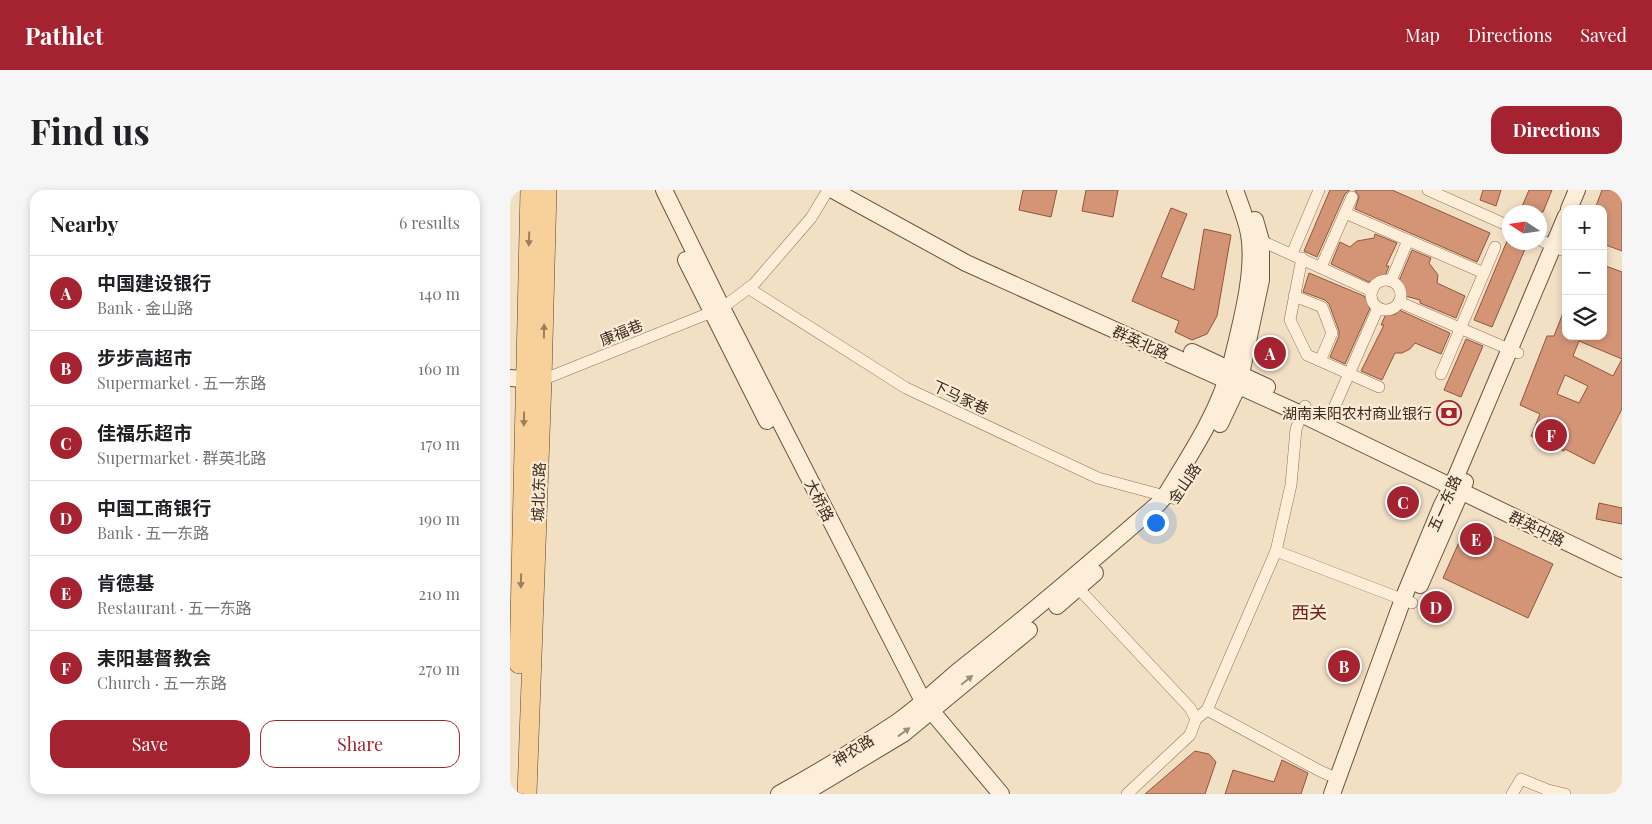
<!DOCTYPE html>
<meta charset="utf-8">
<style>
:root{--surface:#fff;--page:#f6f6f6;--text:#202124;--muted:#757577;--line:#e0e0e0;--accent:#a52331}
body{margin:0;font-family:"Playfair Display","Noto Sans SC",serif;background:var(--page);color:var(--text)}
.controls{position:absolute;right:15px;top:15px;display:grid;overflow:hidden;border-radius:10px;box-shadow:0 2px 8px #0003}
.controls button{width:45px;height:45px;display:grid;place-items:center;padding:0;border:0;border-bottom:1px solid var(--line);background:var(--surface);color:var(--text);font:25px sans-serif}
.compass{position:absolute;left:992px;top:15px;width:45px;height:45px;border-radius:50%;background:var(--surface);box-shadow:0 2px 8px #0003;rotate:282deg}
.you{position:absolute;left:645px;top:332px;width:18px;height:18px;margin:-12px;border:4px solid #fff;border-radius:50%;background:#1a73e8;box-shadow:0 0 0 8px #1a73e833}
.badge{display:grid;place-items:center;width:32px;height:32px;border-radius:50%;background:var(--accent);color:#fff;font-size:16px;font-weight:700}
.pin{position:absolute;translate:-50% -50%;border:2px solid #fff;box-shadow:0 1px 5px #0006}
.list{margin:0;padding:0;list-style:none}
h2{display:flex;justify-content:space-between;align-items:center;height:65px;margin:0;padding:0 20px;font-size:21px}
h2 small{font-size:16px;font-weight:400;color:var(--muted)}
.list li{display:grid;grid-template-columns:32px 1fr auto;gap:15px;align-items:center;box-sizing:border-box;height:75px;padding:0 20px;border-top:1px solid var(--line)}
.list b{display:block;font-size:19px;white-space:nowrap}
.list p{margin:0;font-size:16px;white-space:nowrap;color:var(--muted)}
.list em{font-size:16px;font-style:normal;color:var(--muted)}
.actions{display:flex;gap:10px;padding:15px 20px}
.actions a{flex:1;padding:11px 0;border:1px solid var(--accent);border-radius:15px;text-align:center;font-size:18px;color:var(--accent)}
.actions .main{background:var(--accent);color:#fff}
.icon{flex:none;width:28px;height:28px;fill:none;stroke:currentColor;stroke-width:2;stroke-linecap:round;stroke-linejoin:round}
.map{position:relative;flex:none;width:1112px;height:604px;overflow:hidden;border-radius:15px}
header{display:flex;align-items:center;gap:30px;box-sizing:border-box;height:70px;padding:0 25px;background:var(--accent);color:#fff}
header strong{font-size:24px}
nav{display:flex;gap:28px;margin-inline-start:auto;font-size:18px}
.intro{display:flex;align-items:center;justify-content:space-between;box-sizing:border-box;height:120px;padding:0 30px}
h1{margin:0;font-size:35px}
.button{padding:12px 22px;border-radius:15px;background:var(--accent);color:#fff;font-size:18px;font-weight:700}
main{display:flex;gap:30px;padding:0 30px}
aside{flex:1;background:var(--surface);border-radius:15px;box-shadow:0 2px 8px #0003}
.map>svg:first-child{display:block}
.building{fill:#d49577;stroke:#91553c;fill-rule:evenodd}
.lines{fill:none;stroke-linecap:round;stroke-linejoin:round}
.street-casing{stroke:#907059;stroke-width:12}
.secondary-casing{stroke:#72513c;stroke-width:18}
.primary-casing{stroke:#5d3f2d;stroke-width:20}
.street{stroke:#fceed9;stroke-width:11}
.secondary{stroke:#fceed9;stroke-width:16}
.primary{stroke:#f8d19a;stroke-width:19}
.oneway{fill:#9b7e5c}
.oneway2{fill:#9d8c7c}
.labels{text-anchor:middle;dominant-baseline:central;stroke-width:4.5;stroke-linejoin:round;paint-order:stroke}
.street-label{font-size:15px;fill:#3e2a1e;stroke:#f9ebd5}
.poi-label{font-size:15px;fill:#3e2a1e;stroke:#f9ebd5;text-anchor:end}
.quarter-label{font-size:18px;fill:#6f2219;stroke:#f9ebd5}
</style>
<header>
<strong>Pathlet</strong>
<nav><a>Map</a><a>Directions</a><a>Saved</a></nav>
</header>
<div class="intro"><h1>Find us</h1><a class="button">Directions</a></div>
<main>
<aside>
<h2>Nearby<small>6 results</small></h2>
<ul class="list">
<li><span class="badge">A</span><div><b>中国建设银行</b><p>Bank · 金山路</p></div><em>140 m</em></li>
<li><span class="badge">B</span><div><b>步步高超市</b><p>Supermarket · 五一东路</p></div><em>160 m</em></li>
<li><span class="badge">C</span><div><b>佳福乐超市</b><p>Supermarket · 群英北路</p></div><em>170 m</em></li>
<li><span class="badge">D</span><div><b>中国工商银行</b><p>Bank · 五一东路</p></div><em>190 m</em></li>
<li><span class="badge">E</span><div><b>肯德基</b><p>Restaurant · 五一东路</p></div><em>210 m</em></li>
<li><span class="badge">F</span><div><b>耒阳基督教会</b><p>Church · 五一东路</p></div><em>270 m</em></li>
</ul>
<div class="actions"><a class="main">Save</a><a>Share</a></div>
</aside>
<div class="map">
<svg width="1112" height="604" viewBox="0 0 1112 604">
<rect width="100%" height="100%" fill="#f2e0c5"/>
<g class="building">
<polygon points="513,0 547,0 541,27 509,20"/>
<polygon points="576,0 608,0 603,27 572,21"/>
<polygon points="820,0 840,0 835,4 807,67 794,61"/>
<polygon points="845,0 882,0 980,43 967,72 845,19 849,7"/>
<polygon points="973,0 991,0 986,16 970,10"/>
<polygon points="1019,0 1042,0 1033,22 1020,22 1011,19"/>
<polygon points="1092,0 1112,0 1112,61 1093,54 1093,19 1085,19"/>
<polygon points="661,18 677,24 651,87 684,100 694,39 721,45 707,126 697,144 682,150 665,142 669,131 622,111"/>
<polygon points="865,44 887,53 876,76 879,76 875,86 859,92 821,74 830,52 840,57 847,51 864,48"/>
<polygon points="997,51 1018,52 982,137 964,130"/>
<polygon points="902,60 921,68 919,73 928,85 927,93 955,106 946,128 910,113 910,110 895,106 895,100 889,91"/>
<path d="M1093,75l19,7v137l-28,55 -29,-15 -1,2 -33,-15 9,-22 -20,-9 27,-69h7l11,-28 1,28h37zM1069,151l43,18 -9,17 -40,-20zM1055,185l23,11 -9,17 -22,-9z"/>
<polygon points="799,83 854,106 861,116 835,174 820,167 829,146 829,141 819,114 815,110 793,102"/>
<polygon points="889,120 940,143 931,164 905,153 900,159 892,163 885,163 872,190 851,181 874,135 871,135 875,126 886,124"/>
<polygon points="956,149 973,156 951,207 934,200"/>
<polygon points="1089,313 1112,318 1112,334 1086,329"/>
<polygon points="972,341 1043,374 1018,428 933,388 950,350"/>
<polygon points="685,561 699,564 706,572 695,604 635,604"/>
<polygon points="772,570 798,583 791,604 715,604 723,580 764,592"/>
</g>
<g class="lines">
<defs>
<g id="street">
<polyline points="918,0 999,36"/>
<polyline points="835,23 974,83"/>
<polyline points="745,48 862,101"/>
<polyline points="1030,50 1052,60"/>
<polyline points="782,64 809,0"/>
<polyline points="792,68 780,130 797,165 869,197"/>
<polyline points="811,77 842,7"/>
<circle cx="876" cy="105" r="15"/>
<polyline points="881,91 898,50"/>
<polyline points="238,98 396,198 588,288 666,309"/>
<polyline points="784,106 812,117 822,143 810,171"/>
<polyline points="889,112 1008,163"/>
<polyline points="931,184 985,57"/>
<polyline points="32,190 212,118 244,94 301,28 318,0"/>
<polyline points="816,236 868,118"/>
<polyline points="766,361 902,413"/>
<polyline points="568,398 680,518 686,529"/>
<polyline points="697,520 810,581 819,585"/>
<polyline points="617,604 680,545 686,529 697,520 766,361 781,295 786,239 795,216"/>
<polyline points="1002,604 1011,589 1038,600 1055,604"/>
</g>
<g id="secondary">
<polyline points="154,0 212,118 413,511 491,604"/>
<polyline points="323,0 456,73 791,224 1112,379"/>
<polyline points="1059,19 1067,0"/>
<polyline points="176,70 257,231"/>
<polyline points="682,162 757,197"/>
<polyline points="0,188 28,190"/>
<polyline points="710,234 728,196 731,184 751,90 751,51 745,30"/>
<polyline points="910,395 955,292"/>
<polyline points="547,416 585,383"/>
<path d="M269,604c40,-22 79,-46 117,-71 22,-15 41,-34 61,-51 69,-54 135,-111 201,-168l7,-8c25,-41 52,-81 65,-127 9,-39 26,-96 19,-135 -3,-16 -9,-30 -14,-44"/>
<polyline points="293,604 393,544 519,440"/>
<polyline points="822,604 893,409 932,315 942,296 1056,26"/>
</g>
<g id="primary">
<polyline points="9,474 20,0"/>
<polyline points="17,604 32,190 37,0"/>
</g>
</defs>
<use href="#street" class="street-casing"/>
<use href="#secondary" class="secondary-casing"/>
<use href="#primary" class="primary-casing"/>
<use href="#street" class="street"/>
<use href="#secondary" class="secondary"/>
<use href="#primary" class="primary"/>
</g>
<defs><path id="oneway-solid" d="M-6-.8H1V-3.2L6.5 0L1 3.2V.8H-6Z" transform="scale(1.25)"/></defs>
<g class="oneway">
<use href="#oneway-solid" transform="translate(19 49) rotate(92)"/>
<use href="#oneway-solid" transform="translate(34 141) rotate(-89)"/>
<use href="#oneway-solid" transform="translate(14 229) rotate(91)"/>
<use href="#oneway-solid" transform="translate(11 391) rotate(91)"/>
</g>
<g class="oneway2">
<use href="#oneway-solid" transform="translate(457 490) rotate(-39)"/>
<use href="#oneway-solid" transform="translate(394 542) rotate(-36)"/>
</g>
<defs>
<symbol id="bank-ring" viewBox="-11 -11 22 22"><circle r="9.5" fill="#f9ebd5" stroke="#a52331" stroke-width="1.5"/><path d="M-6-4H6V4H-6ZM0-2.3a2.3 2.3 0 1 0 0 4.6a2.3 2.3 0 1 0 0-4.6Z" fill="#a52331"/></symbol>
</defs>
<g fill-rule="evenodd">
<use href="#bank-ring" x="925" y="209" width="28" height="28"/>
</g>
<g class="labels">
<g class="street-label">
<text transform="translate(111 142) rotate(-22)">康福巷</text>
<text transform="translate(631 152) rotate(24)">群英北路</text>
<text transform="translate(451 207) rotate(25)">下马家巷</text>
<text transform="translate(674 293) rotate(-56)">金山路</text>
<text transform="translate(28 302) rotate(-88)">城北东路</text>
<text transform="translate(310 310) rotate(63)">大桥路</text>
<text transform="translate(934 313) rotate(-66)">五一东路</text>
<text transform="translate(1027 338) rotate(26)">群英中路</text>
<text transform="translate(343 560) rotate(-32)">神农路</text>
</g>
<g class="poi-label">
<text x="922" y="223">湖南耒阳农村商业银行</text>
</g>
<g class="quarter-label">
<text x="799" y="422">西关</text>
</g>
</g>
</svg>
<div class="controls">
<button>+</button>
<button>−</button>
<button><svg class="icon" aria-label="layers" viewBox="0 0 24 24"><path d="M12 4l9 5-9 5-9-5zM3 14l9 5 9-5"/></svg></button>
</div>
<svg class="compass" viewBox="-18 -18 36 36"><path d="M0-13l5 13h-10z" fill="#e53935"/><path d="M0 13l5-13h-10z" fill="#757577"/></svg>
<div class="you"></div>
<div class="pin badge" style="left:760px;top:163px">A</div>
<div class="pin badge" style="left:834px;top:476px">B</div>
<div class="pin badge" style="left:893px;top:312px">C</div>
<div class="pin badge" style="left:926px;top:417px">D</div>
<div class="pin badge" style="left:966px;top:349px">E</div>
<div class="pin badge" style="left:1041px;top:245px">F</div>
</div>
</main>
